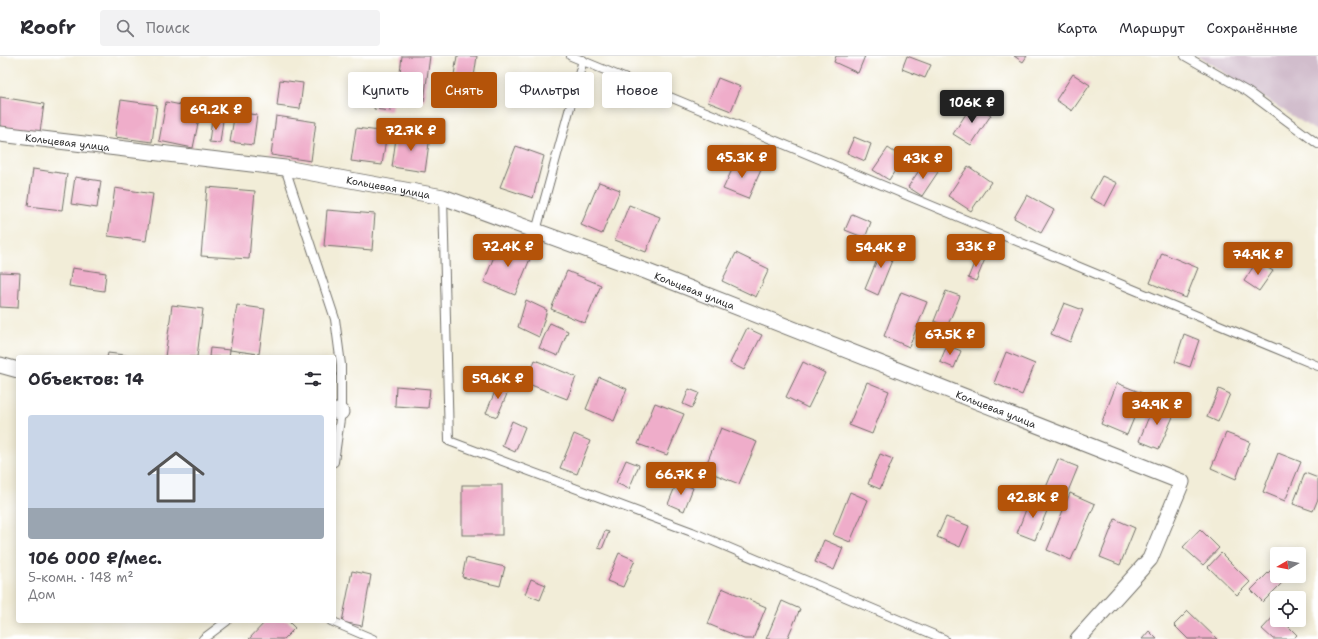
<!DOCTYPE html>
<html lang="ru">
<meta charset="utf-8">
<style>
:root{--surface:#fff;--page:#f2f2f3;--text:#2b2b33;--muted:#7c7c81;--line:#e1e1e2;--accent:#b45309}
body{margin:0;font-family:"Shantell Sans",sans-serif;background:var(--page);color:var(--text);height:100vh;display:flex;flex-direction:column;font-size:15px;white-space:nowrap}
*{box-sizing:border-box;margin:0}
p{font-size:13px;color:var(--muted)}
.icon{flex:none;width:22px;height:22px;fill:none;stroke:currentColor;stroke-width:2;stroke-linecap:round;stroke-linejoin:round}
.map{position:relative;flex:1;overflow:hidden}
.panel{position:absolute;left:16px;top:299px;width:320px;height:268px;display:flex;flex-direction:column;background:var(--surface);border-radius:4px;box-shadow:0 2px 10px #0003}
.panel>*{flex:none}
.top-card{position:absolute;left:348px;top:16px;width:380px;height:36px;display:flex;gap:8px}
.needle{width:26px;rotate:261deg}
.controls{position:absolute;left:1270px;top:491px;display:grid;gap:8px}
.controls a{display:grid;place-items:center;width:36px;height:36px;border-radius:4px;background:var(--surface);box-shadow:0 2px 10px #0003;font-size:20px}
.price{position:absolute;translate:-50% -34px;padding:0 9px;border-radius:4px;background:var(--accent);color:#fff;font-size:13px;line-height:26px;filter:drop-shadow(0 1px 2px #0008)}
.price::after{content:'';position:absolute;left:50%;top:24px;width:12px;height:9px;margin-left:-6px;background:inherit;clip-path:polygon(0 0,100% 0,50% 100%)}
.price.on{background:#222;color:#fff}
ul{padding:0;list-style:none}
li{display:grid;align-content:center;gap:8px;height:212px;padding:0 12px}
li+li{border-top:1px solid var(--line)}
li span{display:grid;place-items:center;height:124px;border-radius:4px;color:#555}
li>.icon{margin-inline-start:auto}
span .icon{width:72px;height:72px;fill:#fffc;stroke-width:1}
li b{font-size:17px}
h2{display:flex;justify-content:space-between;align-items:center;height:48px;padding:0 12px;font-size:17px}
.tag{padding:0 14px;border-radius:4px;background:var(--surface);box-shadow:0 2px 10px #0003;font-size:14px;line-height:36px}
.tag.on{background:var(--accent);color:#fff}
header{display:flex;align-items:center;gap:24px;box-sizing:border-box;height:56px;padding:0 20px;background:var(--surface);border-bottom:1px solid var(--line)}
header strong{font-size:19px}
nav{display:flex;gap:22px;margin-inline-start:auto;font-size:14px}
.search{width:280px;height:36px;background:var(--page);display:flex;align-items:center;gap:10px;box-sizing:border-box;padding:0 14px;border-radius:4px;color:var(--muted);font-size:15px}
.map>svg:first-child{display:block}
.industrial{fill:#d1bdcc}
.building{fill:#efadca}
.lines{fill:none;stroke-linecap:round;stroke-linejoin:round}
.service-casing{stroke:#716f68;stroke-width:10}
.minor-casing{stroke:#716f68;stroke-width:17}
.service{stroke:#fff;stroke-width:8}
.minor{stroke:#fff;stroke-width:15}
.labels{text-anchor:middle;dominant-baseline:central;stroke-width:3.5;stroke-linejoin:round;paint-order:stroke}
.street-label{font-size:10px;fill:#2b2b2b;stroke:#fff}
</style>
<header>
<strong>Roofr</strong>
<div class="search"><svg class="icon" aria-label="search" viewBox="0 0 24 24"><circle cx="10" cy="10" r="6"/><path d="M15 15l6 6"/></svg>Поиск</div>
<nav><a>Карта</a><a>Маршрут</a><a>Сохранённые</a></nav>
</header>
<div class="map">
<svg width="1318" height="583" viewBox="0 0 1318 583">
<rect width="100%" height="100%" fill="#fff"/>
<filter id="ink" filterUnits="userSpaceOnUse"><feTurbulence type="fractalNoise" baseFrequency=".025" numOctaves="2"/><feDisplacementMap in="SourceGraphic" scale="8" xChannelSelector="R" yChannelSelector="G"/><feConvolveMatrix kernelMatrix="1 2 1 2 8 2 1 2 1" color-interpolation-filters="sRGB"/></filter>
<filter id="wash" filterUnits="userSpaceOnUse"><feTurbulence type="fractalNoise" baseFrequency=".012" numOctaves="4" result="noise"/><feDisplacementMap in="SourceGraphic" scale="16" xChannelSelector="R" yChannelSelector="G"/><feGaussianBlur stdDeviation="0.9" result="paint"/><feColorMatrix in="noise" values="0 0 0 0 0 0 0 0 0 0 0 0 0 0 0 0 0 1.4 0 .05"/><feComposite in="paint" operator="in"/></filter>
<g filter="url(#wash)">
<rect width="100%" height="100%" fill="#f2edd8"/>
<!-- industrial -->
<path class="industrial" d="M 1198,0 L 1318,0 L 1318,76 Z"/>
<g id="blocks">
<!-- building -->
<g class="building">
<path d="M 402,0 L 430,0 L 424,45 L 397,41 Z"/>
<path d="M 457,0 L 477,0 L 474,21 L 454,19 Z"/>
<path d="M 836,0 L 865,0 L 858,17 L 834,6 Z"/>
<path d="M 907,0 L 931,9 L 925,22 L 902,13 Z"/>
<path d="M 1014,0 L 1027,0 L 1023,6 Z"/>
<path d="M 379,17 L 396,19 L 391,55 L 374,53 Z"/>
<path d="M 1073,18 L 1090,29 L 1072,55 L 1056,44 Z"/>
<path d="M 718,22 L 741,31 L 731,55 L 708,46 Z"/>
<path d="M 280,24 L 303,27 L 300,53 L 277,50 Z"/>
<path d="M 0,41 L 44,48 L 40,76 L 0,70 Z"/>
<path d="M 121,44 L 157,49 L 152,86 L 115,81 Z"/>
<path d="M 166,46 L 201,53 L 193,92 L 159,85 Z"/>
<path d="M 973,47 L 991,59 L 971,89 L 953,78 Z"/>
<path d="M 235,56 L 257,59 L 253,89 L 230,86 Z"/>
<path d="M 276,60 L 316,66 L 311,105 L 271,99 Z"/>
<path d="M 212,63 L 223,64 L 220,87 L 209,86 Z"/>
<path d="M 356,72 L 387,76 L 382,109 L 351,105 Z"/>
<path d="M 397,75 L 430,80 L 425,116 L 392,111 Z"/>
<path d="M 854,81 L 871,88 L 865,105 L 847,97 Z"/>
<path d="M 516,90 L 544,100 L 533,142 L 500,131 Z"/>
<path d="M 888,92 L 903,102 L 889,124 L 873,114 Z"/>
<path d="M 737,103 L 761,114 L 748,143 L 723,133 Z"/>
<path d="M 924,107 L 938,116 L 922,140 L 908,131 Z"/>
<path d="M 968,110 L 991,126 L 971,155 L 948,140 Z"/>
<path d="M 33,113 L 67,118 L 62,154 L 28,150 Z"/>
<path d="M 1102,120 L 1117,127 L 1105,150 L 1090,142 Z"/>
<path d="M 75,121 L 101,125 L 97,152 L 71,148 Z"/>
<path d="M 599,126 L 620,134 L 602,178 L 581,169 Z"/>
<path d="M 207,131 L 255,135 L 249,203 L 201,200 Z"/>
<path d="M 115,132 L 153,138 L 146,185 L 108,180 Z"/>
<path d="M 1027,139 L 1054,154 L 1041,177 L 1014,162 Z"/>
<path d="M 629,149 L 660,161 L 646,196 L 615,184 Z"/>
<path d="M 327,154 L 375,158 L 372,194 L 324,190 Z"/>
<path d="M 852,158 L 871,166 L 865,182 L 845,174 Z"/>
<path d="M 500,185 L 532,198 L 515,239 L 484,226 Z"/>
<path d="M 884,187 L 897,192 L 878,239 L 865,233 Z"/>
<path d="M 736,197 L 769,213 L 756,241 L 722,225 Z"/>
<path d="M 1162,197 L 1198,212 L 1186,242 L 1150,227 Z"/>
<path d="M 977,200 L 985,203 L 976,225 L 968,222 Z"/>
<path d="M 1257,205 L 1273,215 L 1259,235 L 1244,225 Z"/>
<path d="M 72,212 L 106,217 L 104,235 L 69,230 Z"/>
<path d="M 567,215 L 601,229 L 585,267 L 551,253 Z"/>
<path d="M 0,216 L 20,217 L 18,252 L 0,251 Z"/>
<path d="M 946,235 L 960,240 L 947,271 L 934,265 Z"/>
<path d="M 901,236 L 927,246 L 909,291 L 884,280 Z"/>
<path d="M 526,244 L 547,254 L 539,281 L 518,271 Z"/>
<path d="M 1064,247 L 1083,254 L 1070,286 L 1051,278 Z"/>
<path d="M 172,249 L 203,253 L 197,301 L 165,301 Z"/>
<path d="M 237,249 L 265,253 L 259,298 L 230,294 Z"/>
<path d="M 550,267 L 568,275 L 558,300 L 539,292 Z"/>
<path d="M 747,272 L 762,279 L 744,314 L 730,307 Z"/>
<path d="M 1184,278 L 1199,284 L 1190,311 L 1175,306 Z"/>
<path d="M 947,289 L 961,295 L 954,312 L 940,306 Z"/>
<path d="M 210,292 L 230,294 L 229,301 L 209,301 Z"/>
<path d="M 1006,296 L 1035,308 L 1022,339 L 994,327 Z"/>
<path d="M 108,297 L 132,300 L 132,301 L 107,301 Z"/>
<path d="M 535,304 L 576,321 L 567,343 L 526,327 Z"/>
<path d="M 803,306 L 825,317 L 808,352 L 786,341 Z"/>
<path d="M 599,321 L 627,333 L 614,365 L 586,353 Z"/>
<path d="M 499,326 L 510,331 L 497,361 L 486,357 Z"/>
<path d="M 867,326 L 889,335 L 872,378 L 849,369 Z"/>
<path d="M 1117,327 L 1144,338 L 1127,379 L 1101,368 Z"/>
<path d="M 396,330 L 430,333 L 428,352 L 395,350 Z"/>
<path d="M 689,333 L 699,337 L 692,352 L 683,348 Z"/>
<path d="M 1219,333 L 1230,338 L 1218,366 L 1207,361 Z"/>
<path d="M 655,347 L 684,358 L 667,399 L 638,388 Z"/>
<path d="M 1154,348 L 1175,356 L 1159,393 L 1139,385 Z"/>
<path d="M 512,365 L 525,371 L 515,396 L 502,390 Z"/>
<path d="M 721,372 L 757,386 L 739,428 L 704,414 Z"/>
<path d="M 1226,377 L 1250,386 L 1236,423 L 1211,412 Z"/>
<path d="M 574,378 L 590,385 L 577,418 L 560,412 Z"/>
<path d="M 1278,397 L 1301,406 L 1285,445 L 1263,436 Z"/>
<path d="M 880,398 L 893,403 L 880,433 L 868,428 Z"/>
<path d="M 1058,403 L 1078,411 L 1064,445 L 1044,436 Z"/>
<path d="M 626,404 L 639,409 L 629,433 L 616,427 Z"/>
<path d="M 1305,417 L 1318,422 L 1318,443 L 1313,455 L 1293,448 Z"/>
<path d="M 677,426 L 693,432 L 684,455 L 668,448 Z"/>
<rect x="462" y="429" width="40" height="50"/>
<path d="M 850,436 L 868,444 L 850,486 L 833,479 Z"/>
<path d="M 1070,437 L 1095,448 L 1071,504 L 1047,494 Z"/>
<path d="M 1030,443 L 1049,450 L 1035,484 L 1017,477 Z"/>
<path d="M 946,461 L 969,470 L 960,491 L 937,481 Z"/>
<path d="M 1115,463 L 1135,472 L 1120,509 L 1100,501 Z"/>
<path d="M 1200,473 L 1219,492 L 1203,509 L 1183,491 Z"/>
<path d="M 605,475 L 609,476 L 602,493 L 598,492 Z"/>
<path d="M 824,484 L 843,492 L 834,514 L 815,506 Z"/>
<path d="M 619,497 L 635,504 L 623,531 L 607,525 Z"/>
<path d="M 1221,497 L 1250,526 L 1237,539 L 1208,511 Z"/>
<path d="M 466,502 L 505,511 L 500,530 L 462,521 Z"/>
<path d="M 1274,511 L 1277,514 L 1277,520 L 1283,520 L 1286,523 L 1263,546 L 1251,534 Z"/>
<path d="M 352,515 L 371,519 L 362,570 L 342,566 Z"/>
<path d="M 531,523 L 546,529 L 540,544 L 525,538 Z"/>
<path d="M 722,532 L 766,551 L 753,583 L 744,583 L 708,568 Z"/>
<path d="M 782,545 L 800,553 L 787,583 L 766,583 Z"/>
<path d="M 1188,555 L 1217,583 L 1188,583 L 1174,569 Z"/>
<path d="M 1276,558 L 1277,564 L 1282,564 L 1297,579 L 1293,583 L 1273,583 L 1262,573 Z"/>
<path d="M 266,565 L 288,565 L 295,572 L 284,583 L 249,583 Z"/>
<path d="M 1149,575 L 1157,583 L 1142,583 Z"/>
</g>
</g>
</g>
<g filter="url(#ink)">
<use href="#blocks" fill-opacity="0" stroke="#716f68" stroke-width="1"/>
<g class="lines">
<defs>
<g id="service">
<path d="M 571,0 L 1318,310"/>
<path d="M 1185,0 L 1248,36 L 1318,88"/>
<path d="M 285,112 L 335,263 L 341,309 L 341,356 L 334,406"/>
<path d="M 443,141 L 449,385 L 692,476 L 944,583"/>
<path d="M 536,175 L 583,4"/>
<path d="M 331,565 L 373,583"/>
<path d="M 203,583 L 227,565"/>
</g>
<g id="minor">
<path id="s1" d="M 0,78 L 285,112 L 443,141 L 648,216 L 1182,426 L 1150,503 L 1078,583"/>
<path d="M 0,309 L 18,314"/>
<path d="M 334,355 L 341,356"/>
</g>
</defs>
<!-- service casing -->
<use href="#service" class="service-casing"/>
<!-- minor casing -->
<use href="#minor" class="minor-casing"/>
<!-- service -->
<use href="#service" class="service"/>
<!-- minor -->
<use href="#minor" class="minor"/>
</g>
</g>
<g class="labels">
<!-- street labels -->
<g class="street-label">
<text stroke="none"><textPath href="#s1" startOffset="68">Кольцевая улица</textPath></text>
<text stroke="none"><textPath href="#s1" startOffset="392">Кольцевая улица</textPath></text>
<text stroke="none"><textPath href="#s1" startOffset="716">Кольцевая улица</textPath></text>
<text stroke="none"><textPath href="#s1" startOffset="1040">Кольцевая улица</textPath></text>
</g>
</g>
</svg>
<div class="controls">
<a><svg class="needle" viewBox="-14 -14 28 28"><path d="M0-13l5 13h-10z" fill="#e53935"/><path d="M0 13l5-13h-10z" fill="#7c7c81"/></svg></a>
<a><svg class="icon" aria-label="locate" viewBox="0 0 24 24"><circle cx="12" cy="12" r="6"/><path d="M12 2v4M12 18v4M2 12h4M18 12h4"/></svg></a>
</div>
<b class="price on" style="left:972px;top:68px">106K ₽</b>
<b class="price" style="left:216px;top:75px">69.2K ₽</b>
<b class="price" style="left:411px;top:96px">72.7K ₽</b>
<b class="price" style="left:742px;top:123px">45.3K ₽</b>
<b class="price" style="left:923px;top:124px">43K ₽</b>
<b class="price" style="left:508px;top:212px">72.4K ₽</b>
<b class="price" style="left:976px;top:212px">33K ₽</b>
<b class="price" style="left:881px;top:213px">54.4K ₽</b>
<b class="price" style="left:1258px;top:220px">74.9K ₽</b>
<b class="price" style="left:950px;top:300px">67.5K ₽</b>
<b class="price" style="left:498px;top:344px">59.6K ₽</b>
<b class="price" style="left:1157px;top:370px">34.9K ₽</b>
<b class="price" style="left:681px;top:440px">66.7K ₽</b>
<b class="price" style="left:1033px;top:463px">42.8K ₽</b>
<div class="top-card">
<a class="tag">Купить</a>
<a class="tag on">Снять</a>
<a class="tag">Фильтры</a>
<a class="tag">Новое</a>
</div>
<section class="panel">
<h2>Объектов: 14<svg class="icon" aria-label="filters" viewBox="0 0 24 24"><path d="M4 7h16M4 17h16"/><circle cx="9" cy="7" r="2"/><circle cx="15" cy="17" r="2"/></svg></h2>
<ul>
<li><span style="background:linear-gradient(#c9d6e8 75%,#9aa5b1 0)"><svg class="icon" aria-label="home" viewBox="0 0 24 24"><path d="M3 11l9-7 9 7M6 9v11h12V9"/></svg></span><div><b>106 000 ₽/мес.</b><p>5-комн. · 148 m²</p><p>Дом</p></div></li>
</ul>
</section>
</div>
